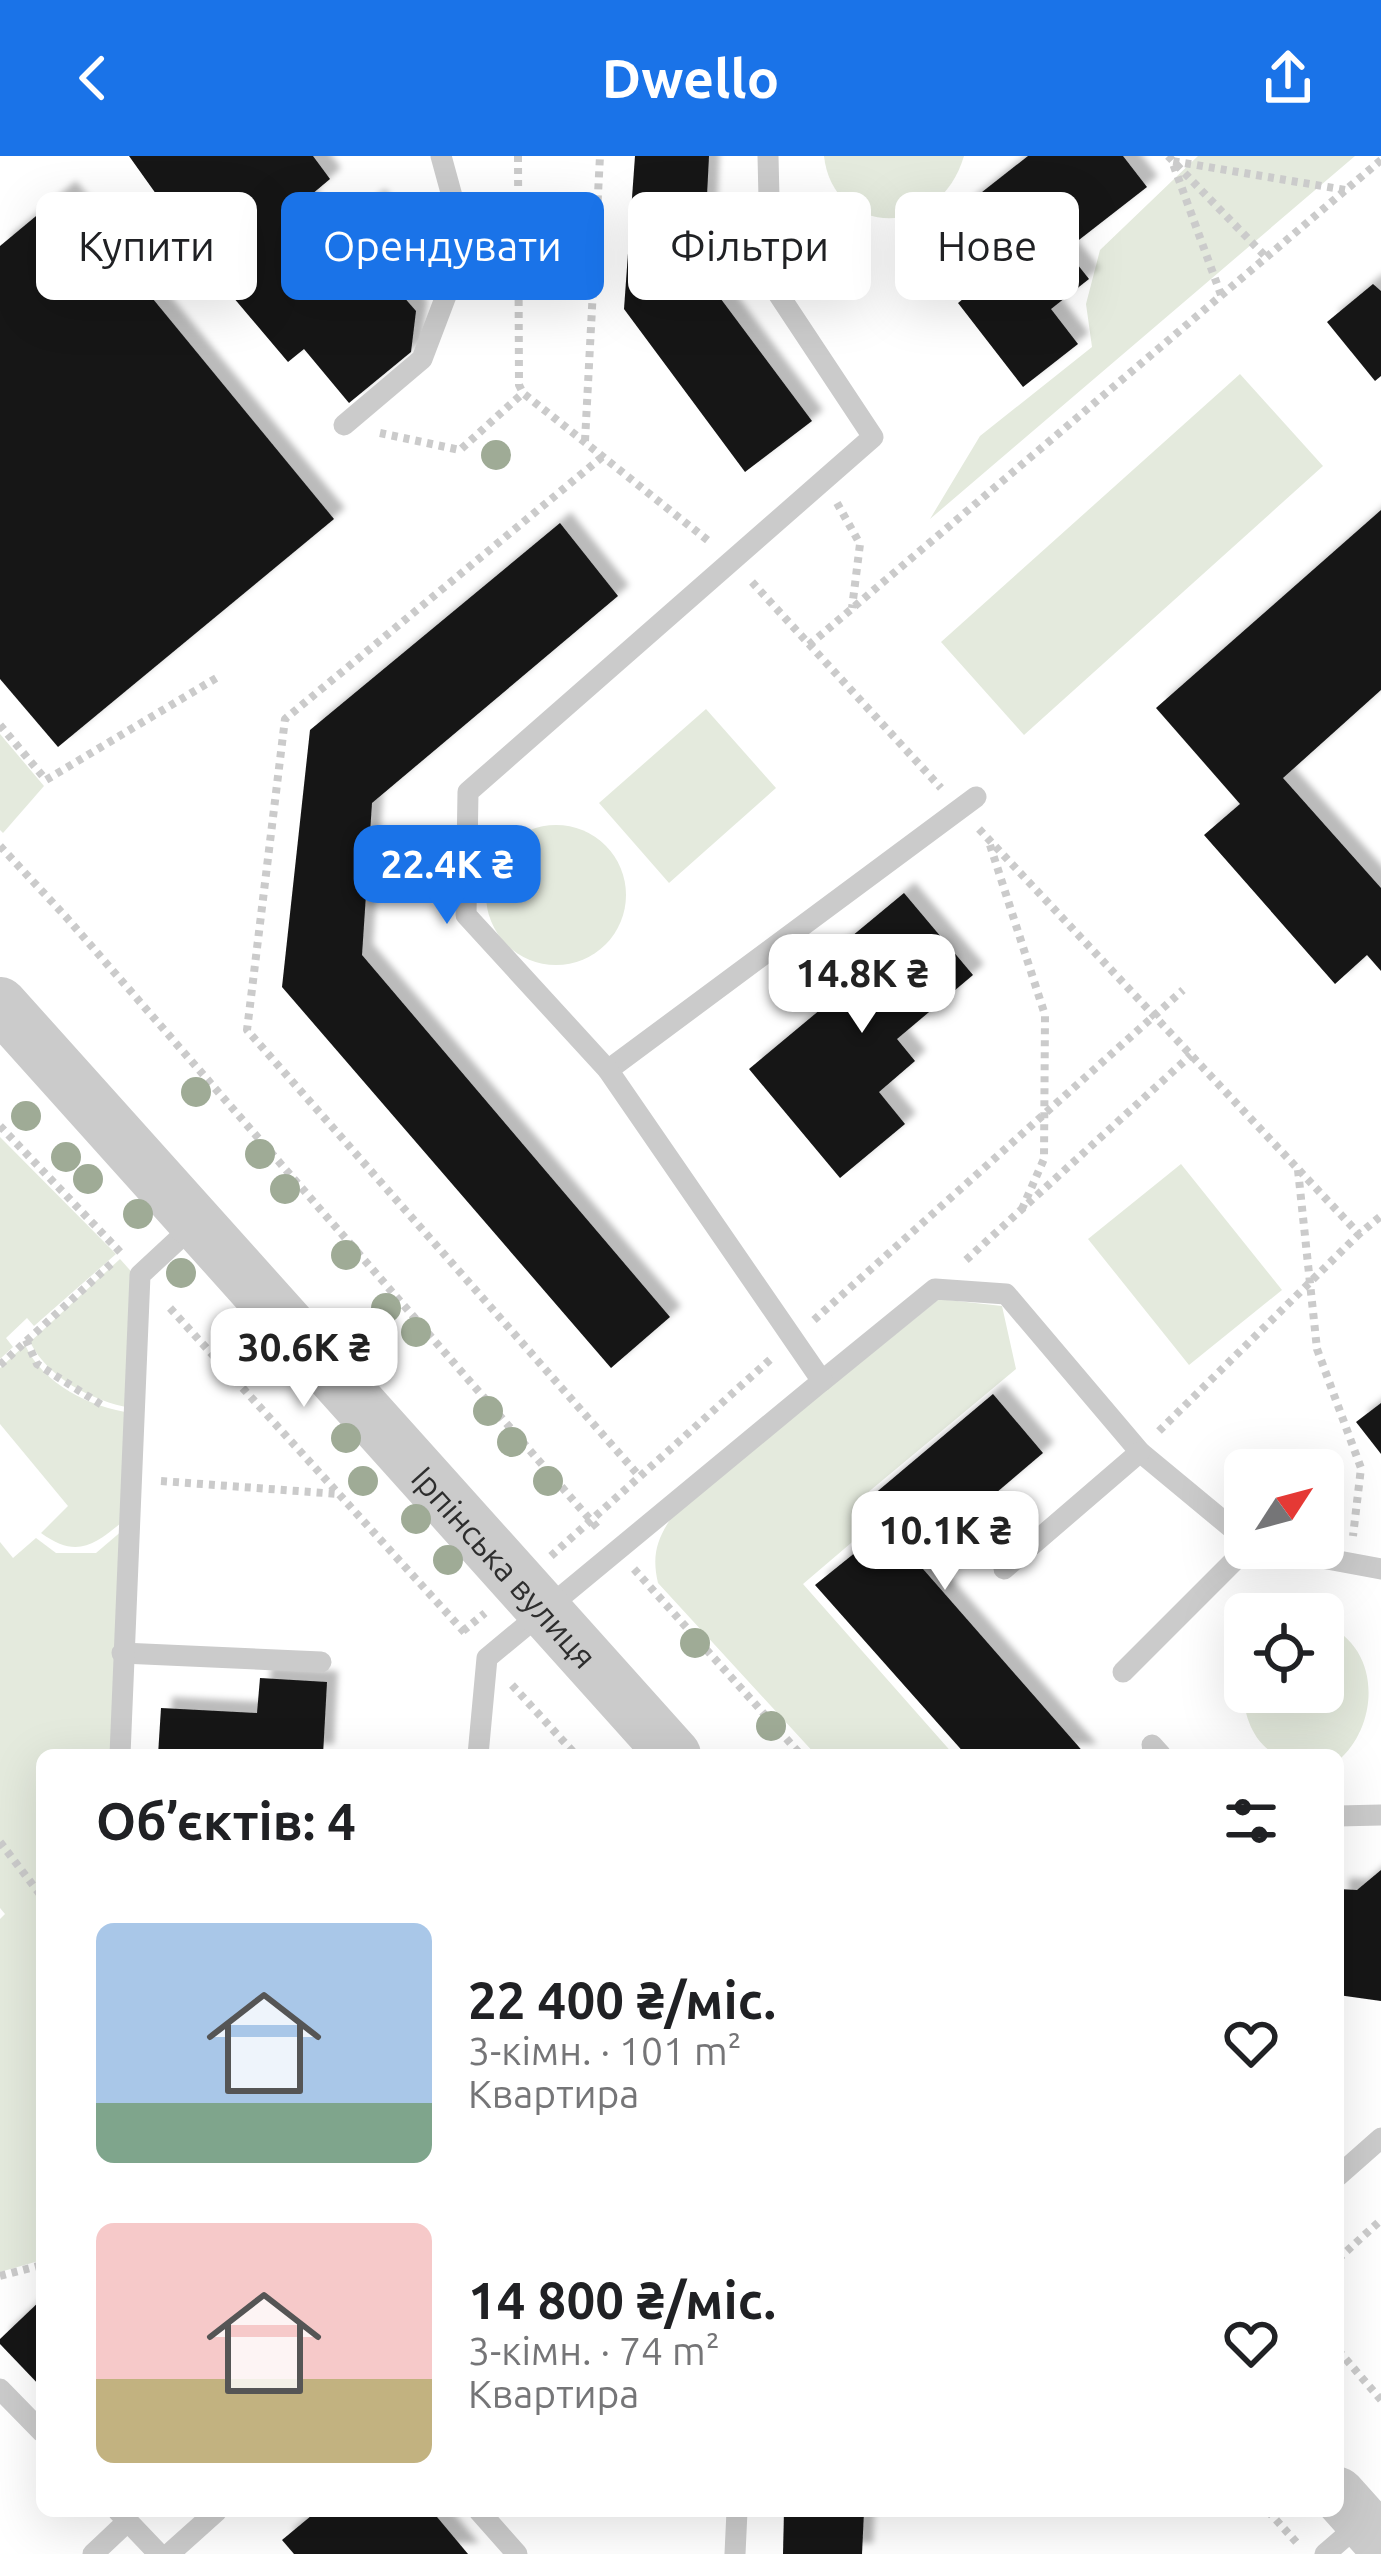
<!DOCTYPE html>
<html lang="uk">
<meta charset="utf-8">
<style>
:root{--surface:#fff;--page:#f6f6f6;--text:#202124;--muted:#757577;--accent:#1a73e8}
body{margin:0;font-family:Ubuntu,sans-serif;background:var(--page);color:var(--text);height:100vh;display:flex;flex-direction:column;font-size:45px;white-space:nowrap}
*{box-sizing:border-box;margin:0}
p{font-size:39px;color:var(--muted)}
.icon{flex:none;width:66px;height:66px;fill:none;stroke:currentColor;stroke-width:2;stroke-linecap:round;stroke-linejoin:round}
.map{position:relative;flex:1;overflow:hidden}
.details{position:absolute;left:36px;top:1593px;width:1308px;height:768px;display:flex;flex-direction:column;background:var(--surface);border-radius:18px;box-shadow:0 12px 48px #0002}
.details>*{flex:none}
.banner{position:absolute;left:36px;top:36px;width:1311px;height:108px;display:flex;gap:24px}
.needle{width:78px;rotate:54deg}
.buttons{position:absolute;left:1224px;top:1293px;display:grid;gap:24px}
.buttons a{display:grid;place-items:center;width:120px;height:120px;border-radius:18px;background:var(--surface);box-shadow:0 12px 48px #0002;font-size:60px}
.price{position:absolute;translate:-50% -102px;padding:0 27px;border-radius:24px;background:#fff;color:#222;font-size:39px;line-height:78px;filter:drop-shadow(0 3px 6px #0008)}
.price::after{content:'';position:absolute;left:50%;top:72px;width:36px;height:27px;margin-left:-18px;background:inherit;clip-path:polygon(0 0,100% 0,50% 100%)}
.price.current{background:var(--accent);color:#fff}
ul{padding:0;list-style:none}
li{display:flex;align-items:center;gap:36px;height:300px;padding:0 60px}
li span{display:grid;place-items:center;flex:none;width:336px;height:240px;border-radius:18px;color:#555}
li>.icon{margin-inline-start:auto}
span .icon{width:144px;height:144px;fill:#fffc;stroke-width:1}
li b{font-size:51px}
h2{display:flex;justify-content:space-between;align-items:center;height:144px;padding:0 60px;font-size:51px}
.tag{padding:0 42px;border-radius:18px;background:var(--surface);box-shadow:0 12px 48px #0002;font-size:42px;line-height:108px}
.tag.current{background:var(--accent);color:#fff}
header{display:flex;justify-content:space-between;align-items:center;height:156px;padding:0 60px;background:var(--accent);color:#fff;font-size:54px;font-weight:700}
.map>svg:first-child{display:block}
.green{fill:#e4eadd}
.building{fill:#151515;filter:url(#shadow)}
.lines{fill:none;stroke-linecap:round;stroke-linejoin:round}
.path{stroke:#cbcbcb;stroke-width:8;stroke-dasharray:6 6;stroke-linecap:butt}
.service{stroke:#cbcbcb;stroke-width:21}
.tertiary{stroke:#cbcbcb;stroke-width:54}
.tree{fill:#9fab96}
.labels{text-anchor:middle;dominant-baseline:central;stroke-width:12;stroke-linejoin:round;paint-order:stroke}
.street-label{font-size:33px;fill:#2e2e2e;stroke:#fff}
</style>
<header><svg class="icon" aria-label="back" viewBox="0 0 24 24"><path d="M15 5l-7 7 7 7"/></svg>Dwello<svg class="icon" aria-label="share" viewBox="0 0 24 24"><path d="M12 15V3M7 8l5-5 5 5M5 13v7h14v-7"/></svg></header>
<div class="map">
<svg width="1381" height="2398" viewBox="0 0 1381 2398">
<defs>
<filter id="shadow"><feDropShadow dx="11" dy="-11" stdDeviation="3" flood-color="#0004"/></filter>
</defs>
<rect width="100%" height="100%" fill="#fff"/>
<!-- green -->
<g class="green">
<path d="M 824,0 L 964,0 C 939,85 833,81 824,0 Z"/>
<path d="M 1198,0 L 1355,0 L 930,363 L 980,280 L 1092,191 L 1086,148 L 1100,94 Z"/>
<path d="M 1240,218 L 1323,310 L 1024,579 L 941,486 Z"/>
<path d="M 706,553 L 776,632 L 669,727 L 599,647 Z"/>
<path d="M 0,578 L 44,630 L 3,677 L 0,674 Z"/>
<circle cx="556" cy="739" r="70"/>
<path d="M 0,981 L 116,1098 L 34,1170 L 27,1162 L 6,1182 L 13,1191 L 0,1203 Z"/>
<path d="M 1181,1008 L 1282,1134 L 1189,1209 L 1088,1083 Z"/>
<path d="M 120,1103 L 137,1122 L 131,1252 C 92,1245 48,1222 30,1186 Z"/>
<path d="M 939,1143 L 1002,1150 L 1016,1213 L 854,1348 L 871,1370 L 803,1428 L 954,1599 L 816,1599 L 658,1427 C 651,1397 658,1381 675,1356 Z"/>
<path d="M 25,1189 C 44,1229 90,1251 132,1257 L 126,1363 C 95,1388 78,1404 41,1377 L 68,1350 L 0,1268 L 0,1212 Z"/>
<path d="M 123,1374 L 111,1599 L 42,1599 L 42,2104 L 0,2116 L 0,1763 L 5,1758 L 0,1752 L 0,1386 L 13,1402 L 36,1382 L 56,1397 L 96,1397 Z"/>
<path d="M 1323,1468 C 1381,1489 1381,1568 1338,1605 L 1338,1599 C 1321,1599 1295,1604 1279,1599 C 1252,1590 1239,1549 1245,1524 L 1245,1536 L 1323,1536 Z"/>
</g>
<!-- building -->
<g class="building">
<path d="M 129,0 L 313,0 L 330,23 L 305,44 L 335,78 L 374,44 L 420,98 L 388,123 L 416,155 L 411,196 L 349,247 L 304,193 L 288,206 L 211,115 Z"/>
<path d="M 635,0 L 709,0 L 703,119 L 812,265 L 745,316 L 624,153 Z"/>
<path d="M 1028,0 L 1123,0 L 1147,31 L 1066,94 L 1089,123 L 1051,153 L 1078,188 L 1023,231 L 958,147 L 1007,108 L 963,51 Z"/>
<path d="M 65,36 L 334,363 L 58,591 L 0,523 L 0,90 Z"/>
<path d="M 1373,128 L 1381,135 L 1381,220 L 1375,225 L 1327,166 Z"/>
<path d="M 1381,354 L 1381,534 L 1283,622 L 1381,732 L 1381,815 L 1367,799 L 1335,828 L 1204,679 L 1240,648 L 1156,552 Z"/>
<path d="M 560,367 L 618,440 L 372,647 L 362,799 L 670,1161 L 611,1212 L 282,831 L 310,574 Z"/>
<path d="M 904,737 L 973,819 L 897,883 L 915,905 L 879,936 L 905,968 L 840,1022 L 749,913 L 851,828 L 828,800 Z"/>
<path d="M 993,1238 L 1043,1297 L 916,1405 L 1086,1599 L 966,1599 L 815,1429 L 887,1371 L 866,1345 Z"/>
<path d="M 1381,1247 L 1381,1298 L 1356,1266 Z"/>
<path d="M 260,1522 L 327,1526 L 323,1599 L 158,1599 L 161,1552 L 257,1557 Z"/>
<path d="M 1381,1714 L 1381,1845 L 1338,1839 L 1338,1733 L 1357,1734 Z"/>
<path d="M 42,2143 L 42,2232 L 0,2188 L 0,2183 Z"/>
<path d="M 317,2355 L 432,2355 L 468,2398 L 294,2398 L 282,2384 Z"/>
<path d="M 784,2355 L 864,2355 L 862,2398 L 783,2398 Z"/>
</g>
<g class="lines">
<!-- path -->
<g class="path">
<path d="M 518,0 L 519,229 L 523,237 L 711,387"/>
<path d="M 1168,0 L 1267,102"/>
<path d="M 1221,139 L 1172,5 L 1346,34"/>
<path d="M 380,277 L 460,294 L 523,237"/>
<path d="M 585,285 L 600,0"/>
<path d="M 602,301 L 285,563 L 247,874 L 640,1321"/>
<path d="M 837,347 L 860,388 L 852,452"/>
<path d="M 752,426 L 941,632"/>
<path d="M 809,489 L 1381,4"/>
<path d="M 0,569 L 46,624 L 218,521"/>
<path d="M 979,673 L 1359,1078 L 1381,1060"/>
<path d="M 990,689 L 1045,859 L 1044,1003 L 1022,1053"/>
<path d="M 0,690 L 67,762 L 600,1375"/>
<path d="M 0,970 L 124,1100"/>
<path d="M 1298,1014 L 1317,1193 L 1361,1312 L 1353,1380"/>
<path d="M 966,1104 L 1191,899"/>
<path d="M 170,1152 L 466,1478"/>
<path d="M 814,1164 L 1183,834"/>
<path d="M 26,1184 L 37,1208 L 105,1251"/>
<path d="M 0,1209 L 112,1107"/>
<path d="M 1159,1275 L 1359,1078"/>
<path d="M 161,1325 L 338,1338"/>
<path d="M 551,1400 L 772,1202"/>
<path d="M 634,1413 L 801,1599"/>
<path d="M 463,1475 L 485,1457"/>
<path d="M 512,1529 L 576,1599"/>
<path d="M 0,1686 L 42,1741"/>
<path d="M 1338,2103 L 1381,2064"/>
<path d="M 0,2120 L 42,2109"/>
<path d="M 1338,2194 L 1381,2244"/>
<path d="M 1268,2355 L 1298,2388"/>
</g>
<!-- service -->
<g class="service">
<path d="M 344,269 L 422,203 L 455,116 L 461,73 L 441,0"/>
<path d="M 608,914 L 976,641"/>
<path d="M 822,1225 L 935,1133 L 1006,1138 L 1140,1296 L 1245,1383"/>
<path d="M 1268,1392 L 1381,1413"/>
<path d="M 1004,1413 L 1140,1296"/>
<path d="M 122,1497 L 321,1506"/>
<path d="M 1123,1516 L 1247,1392"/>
<path d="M 1152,1589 L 1161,1599"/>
<path d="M 120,1599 L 140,1119 L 196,1067"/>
<path d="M 478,1599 L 487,1502 L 822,1225 L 608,914 L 466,759 L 468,636 L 873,281 L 771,127 L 768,0"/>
<path d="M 1338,1660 L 1381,1659"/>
<path d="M 1338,2020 L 1381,1982"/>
<path d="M 0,2233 L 42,2276"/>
<path d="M 118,2355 L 159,2398"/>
<path d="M 479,2355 L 517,2398"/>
<path d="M 93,2398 L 128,2365"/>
<path d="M 169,2398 L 217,2355"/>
<path d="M 735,2398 L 737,2355"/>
<path d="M 1325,2398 L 1362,2366"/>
</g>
<!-- tertiary -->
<g class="tertiary">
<path id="s1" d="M 0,848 L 674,1599"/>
<path d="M 1338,2338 L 1381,2386"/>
</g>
</g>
<!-- trees -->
<g class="tree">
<circle cx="496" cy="299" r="15"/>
<circle cx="196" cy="936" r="15"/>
<circle cx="26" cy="960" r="15"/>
<circle cx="260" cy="998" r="15"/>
<circle cx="66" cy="1001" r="15"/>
<circle cx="88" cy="1023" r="15"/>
<circle cx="285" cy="1033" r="15"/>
<circle cx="138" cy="1058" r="15"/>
<circle cx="346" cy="1099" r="15"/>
<circle cx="181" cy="1117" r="15"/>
<circle cx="386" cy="1152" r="15"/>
<circle cx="242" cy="1168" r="15"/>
<circle cx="416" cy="1176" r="15"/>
<circle cx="274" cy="1207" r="15"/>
<circle cx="488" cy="1255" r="15"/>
<circle cx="346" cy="1282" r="15"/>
<circle cx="512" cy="1286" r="15"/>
<circle cx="363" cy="1325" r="15"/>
<circle cx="548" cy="1325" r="15"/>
<circle cx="416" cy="1363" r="15"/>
<circle cx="448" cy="1404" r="15"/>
<circle cx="695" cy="1487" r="15"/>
<circle cx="771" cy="1570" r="15"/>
</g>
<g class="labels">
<!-- street labels -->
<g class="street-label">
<text stroke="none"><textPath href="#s1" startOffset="756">Ірпінська вулиця</textPath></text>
</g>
</g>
</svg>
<div class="buttons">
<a><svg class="needle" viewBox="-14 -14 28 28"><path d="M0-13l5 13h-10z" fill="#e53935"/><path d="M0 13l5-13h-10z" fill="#757577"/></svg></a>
<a><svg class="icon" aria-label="locate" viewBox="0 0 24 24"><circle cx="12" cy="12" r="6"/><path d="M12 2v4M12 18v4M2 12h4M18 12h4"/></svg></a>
</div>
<b class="price current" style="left:447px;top:771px">22.4K ₴</b>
<b class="price" style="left:862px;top:880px">14.8K ₴</b>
<b class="price" style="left:304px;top:1254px">30.6K ₴</b>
<b class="price" style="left:945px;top:1437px">10.1K ₴</b>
<div class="banner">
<a class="tag">Купити</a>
<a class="tag current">Орендувати</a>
<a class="tag">Фільтри</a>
<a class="tag">Нове</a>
</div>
<section class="details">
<h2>Об’єктів: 4<svg class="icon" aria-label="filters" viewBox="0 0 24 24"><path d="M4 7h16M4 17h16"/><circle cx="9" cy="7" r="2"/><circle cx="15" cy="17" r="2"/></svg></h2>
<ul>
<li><span style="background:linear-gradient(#a9c7e8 75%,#7fa58c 0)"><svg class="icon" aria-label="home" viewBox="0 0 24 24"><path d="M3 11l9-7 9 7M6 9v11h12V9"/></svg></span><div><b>22 400 ₴/міс.</b><p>3-кімн. · 101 m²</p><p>Квартира</p></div><svg class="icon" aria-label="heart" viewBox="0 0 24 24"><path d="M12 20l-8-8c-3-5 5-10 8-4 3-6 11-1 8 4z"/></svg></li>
<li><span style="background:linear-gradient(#f6c9c9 65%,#c2b280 0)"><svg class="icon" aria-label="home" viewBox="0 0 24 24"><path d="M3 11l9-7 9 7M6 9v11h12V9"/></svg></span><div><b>14 800 ₴/міс.</b><p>3-кімн. · 74 m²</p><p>Квартира</p></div><svg class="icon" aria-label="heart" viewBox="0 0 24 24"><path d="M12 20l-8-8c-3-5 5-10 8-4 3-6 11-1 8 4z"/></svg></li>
</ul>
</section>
</div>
